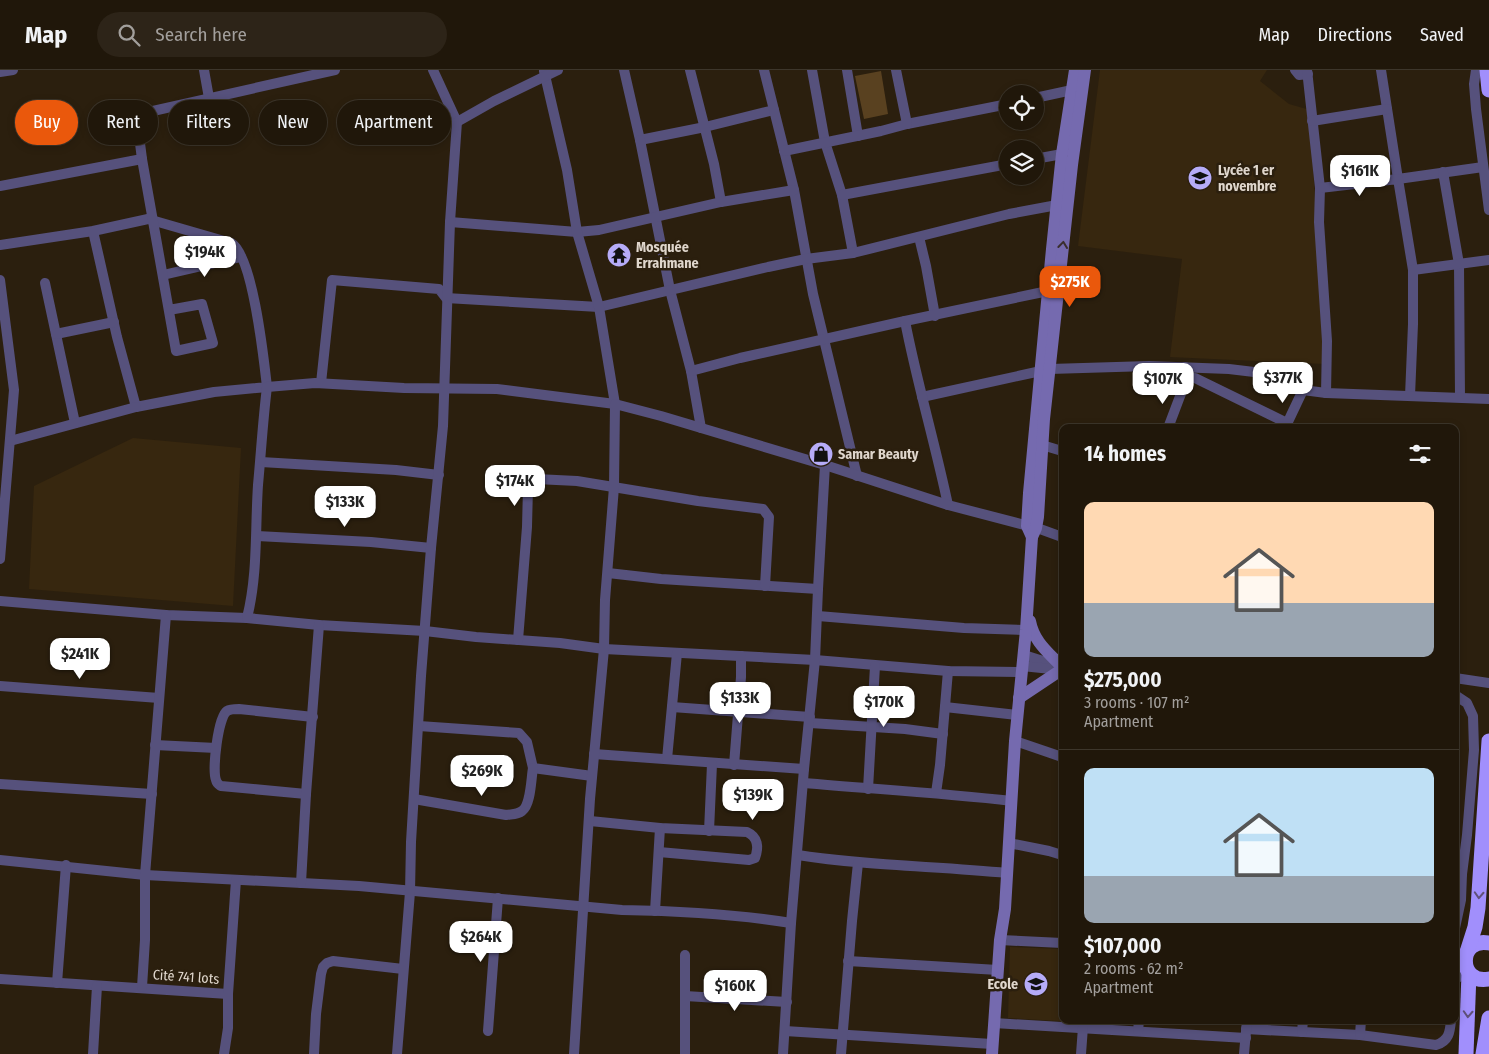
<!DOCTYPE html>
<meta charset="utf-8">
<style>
:root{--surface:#20170a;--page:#2d2418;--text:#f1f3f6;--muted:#a29f9c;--line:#3d362b;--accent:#ea580c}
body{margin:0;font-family:"Fira Sans Condensed",sans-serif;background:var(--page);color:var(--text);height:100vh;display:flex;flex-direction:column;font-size:19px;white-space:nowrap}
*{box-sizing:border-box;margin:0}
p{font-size:16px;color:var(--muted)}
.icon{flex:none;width:28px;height:28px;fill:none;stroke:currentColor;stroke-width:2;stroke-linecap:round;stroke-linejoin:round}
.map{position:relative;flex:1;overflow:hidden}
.details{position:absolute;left:1059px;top:354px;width:400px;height:600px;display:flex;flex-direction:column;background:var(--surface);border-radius:10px;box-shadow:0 2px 8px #0003,0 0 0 1px var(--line)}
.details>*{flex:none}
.banner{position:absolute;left:15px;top:30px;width:475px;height:45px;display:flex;gap:10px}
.buttons{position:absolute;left:999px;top:15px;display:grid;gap:10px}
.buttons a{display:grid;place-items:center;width:45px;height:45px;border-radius:50%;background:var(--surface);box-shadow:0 2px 8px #0003,0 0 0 1px var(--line);font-size:25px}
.price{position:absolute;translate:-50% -42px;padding:0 11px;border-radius:10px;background:#fff;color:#222;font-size:16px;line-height:32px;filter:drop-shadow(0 1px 2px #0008)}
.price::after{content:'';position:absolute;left:50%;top:30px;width:15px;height:11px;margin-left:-8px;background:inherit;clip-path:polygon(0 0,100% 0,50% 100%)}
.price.active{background:var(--accent);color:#fff}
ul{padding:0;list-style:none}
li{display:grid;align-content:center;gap:10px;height:265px;padding:0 25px}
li+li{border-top:1px solid var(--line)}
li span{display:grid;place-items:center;height:155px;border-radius:10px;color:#555}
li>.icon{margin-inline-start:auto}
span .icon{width:90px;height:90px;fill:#fffc;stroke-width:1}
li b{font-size:21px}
h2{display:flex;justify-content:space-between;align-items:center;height:60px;padding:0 25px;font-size:21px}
.tag{padding:0 18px;border-radius:22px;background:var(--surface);box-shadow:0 2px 8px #0003,0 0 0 1px var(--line);font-size:18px;line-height:45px}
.tag.active{background:var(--accent);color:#fff}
header{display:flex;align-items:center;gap:30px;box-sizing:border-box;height:70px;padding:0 25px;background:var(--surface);border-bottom:1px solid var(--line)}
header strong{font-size:24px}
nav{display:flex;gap:28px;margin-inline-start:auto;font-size:18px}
.search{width:350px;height:45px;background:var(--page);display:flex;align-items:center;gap:12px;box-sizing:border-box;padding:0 18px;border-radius:28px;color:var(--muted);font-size:19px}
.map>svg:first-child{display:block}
.built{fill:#37270f}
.green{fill:#594120}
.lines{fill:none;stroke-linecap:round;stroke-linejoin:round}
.street{stroke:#56517c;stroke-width:10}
.secondary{stroke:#756aaf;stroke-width:12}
.highway{stroke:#a18ffc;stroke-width:15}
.oneway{stroke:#3a2e2e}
.oneway2{stroke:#605179}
.labels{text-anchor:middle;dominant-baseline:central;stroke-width:5;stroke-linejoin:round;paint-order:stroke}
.poi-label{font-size:14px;font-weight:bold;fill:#dfd6cc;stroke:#2b1f0e;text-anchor:start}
.street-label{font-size:14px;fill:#dfd6cc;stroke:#2b1f0e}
</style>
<header>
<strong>Map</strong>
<div class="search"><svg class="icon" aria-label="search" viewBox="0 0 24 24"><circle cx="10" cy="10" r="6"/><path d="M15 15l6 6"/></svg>Search here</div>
<nav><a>Map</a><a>Directions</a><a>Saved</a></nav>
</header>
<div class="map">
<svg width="1489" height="984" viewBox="0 0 1489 984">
<rect width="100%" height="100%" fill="#2b1f0e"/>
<!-- built -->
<g class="built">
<path d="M 1100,0 L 1267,0 L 1260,11 L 1289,34 L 1310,40 L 1324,294 L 1170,287 L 1182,189 L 1078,176 Z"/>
<path d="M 133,368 L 241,378 L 233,536 L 29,519 L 34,416 Z"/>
<path d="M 1010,877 L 1062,879 L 1062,950 L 1126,950 L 1126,955 L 1008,948 Z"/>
</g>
<!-- green -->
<path class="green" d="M 881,1 L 888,44 L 864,49 L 855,6 Z"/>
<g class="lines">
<!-- street -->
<g class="street">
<path d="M 204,0 L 209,28"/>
<path d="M 433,0 L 457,52"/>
<path d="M 624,0 L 640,70 L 705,57 L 774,40"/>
<path d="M 690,0 L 714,94 L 721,132"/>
<path d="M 764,0 L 794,120 L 813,224 L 857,406"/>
<path d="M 812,0 L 825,72 L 842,125 L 853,183"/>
<path d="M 847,0 L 858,66"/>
<path d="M 1295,0 L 1299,5 L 1308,4"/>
<path d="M 1307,0 L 1320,118 L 1319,152 L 1327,271 L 1326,323"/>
<path d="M 1381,0 L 1398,109 L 1483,97"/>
<path d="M 1476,0 L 1474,14 L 1476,39 L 1489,140"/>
<path d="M 0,2 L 13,0"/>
<path d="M 1035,28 L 1072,20"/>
<path d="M 1312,51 L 1387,39"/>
<path d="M 907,54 L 1008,34"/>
<path d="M 640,70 L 670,220 L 691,301 L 701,358"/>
<path d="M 784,81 L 881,61 L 907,54 L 896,0"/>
<path d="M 1035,89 L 1062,84"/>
<path d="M 1443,102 L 1459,194 L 1460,327"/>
<path d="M 0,116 L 142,89"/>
<path d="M 1320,118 L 1398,109 L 1413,200"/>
<path d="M 842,125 L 1008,94"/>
<path d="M 450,152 L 577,162 L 599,160 L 721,132 L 794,120"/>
<path d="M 919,167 L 926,196 L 935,246"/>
<path d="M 0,175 L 93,161 L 148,149 L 231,173 C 253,185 264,291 267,317 L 214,322 L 136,337 L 117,267 L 93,161"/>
<path d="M 163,205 L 241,187"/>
<path d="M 0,210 L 14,320 L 0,489"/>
<path d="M 45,213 L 75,353"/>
<path d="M 169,240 L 202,234 L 213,273 L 176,281 L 142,89 L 137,50 L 140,44 L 144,43 L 335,0"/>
<path d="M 56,264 L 114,252"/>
<path d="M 691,301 L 740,288 L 905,251"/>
<path d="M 1195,308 L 1287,353"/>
<path d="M 321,313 L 332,210 L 439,219 L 446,228 L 599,237 L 768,197 L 806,189 L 853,183 L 1009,144 L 1057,135 L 1063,135"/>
<path d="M 1410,326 L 1413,254 L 1413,200 L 1489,190"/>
<path d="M 922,327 L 1050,299 L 1149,296 L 1229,299 L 1254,302 L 1303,320 L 1326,323 L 1489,329"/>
<path d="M 1168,358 L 1182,321 L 1185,297"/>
<path d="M 1285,358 L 1303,320"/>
<path d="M 10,371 L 136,337"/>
<path d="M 1042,375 L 1062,381"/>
<path d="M 261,392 L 396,400 L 439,405"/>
<path d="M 948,435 C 935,373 917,313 905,251 L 1048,221"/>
<path d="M 257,466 L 371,472 L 431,478"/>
<path d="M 608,503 L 661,509 L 818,519"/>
<path d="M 0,531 L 166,545 L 247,548 L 319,555 L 425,561 L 476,567 L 560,573 L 604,579 L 815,590 L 948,601 L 1022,602"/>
<path d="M 818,546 L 964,558 L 1026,560"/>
<path d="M 247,548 C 258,504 255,460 258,415 C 261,383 263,349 267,317 L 315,313 L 404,318 L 497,319 L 615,334 L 599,237 L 577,162 L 567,100 L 544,1"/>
<path d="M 518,570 L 527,457 L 528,417 L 530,412 L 536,409 L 577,411 L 698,431 L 763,439 L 769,447 L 765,516"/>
<path d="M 1024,585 L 1062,597"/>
<path d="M 1022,596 L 1061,600"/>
<path d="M 1455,608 L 1489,613"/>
<path d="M 0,616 L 159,628"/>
<path d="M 1455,625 L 1467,633 L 1473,646 L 1474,680 L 1467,765 L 1462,804"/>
<path d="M 672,637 L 810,647"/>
<path d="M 945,637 L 1017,645"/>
<path d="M 810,653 L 905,659 L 943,664"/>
<path d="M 419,656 L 519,663 L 527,672 L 533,698 L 592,706"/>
<path d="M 1015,671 L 1062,687"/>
<path d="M 155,675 L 216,678"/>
<path d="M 594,684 L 804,699"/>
<path d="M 667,689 L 677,583"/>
<path d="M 734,695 L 741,607 L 741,586"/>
<path d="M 804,713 C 873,719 943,723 1012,731"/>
<path d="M 0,714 L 152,724"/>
<path d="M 868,719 L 875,596"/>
<path d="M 936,723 L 940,695 L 948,601"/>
<path d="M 306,724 L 221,716 C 218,714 217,714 216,710 C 212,700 218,647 227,641 C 230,639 235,639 239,639 L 313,647"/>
<path d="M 414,729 L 506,745 C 511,744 517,745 522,741 C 531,735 531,709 533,698"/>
<path d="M 590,751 L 660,758 L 747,762 C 758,767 759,777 755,788 L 749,790 L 659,782"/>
<path d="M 709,761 L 712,694"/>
<path d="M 1009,773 L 1049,781 L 1062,785"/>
<path d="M 798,785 C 867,796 937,796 1007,803"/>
<path d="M 0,790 L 145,805 L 359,816 L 622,840 C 678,841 736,844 791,853"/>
<path d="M 1455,803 L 1462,804 L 1461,830 L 1455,858"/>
<path d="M 301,813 L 306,724 L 319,555"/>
<path d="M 655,841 L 660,758"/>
<path d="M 1000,870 L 1062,873"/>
<path d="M 848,891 L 998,900"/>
<path d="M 0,909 L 228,924"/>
<path d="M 1455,910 L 1467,900"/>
<path d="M 57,913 L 66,795"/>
<path d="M 142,917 L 145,870 L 145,805 L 166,545"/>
<path d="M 685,926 L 787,932"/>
<path d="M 994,953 L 1246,968"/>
<path d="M 1246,959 L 1360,965 L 1436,975 C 1449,971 1450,962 1451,950"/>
<path d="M 488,961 L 498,828"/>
<path d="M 785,961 L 992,974"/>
<path d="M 1138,961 L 1139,950"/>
<path d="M 1302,962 L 1303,950"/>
<path d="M 1360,965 L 1361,950"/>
<path d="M 93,984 L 97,916"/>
<path d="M 224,984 L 228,958 L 228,924 L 236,810"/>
<path d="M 314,984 L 316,944 L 321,904 L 323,897 L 327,893 L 333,891 L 403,899"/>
<path d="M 397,984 L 410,822 L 411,772 L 421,606 L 431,478 L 443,356 L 450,152 L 457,52 L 494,31 L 558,0"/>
<path d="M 574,984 L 590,729 L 604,579 L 605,530 L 614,417 L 615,334 L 661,346 L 825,395 L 948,435 L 1040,459 L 1062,467"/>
<path d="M 685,984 L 685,885"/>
<path d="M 783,984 L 791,853 L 804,699 L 815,590 L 818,519 L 825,395"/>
<path d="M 841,984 L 852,851 L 858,793"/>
<path d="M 1081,984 L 1083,957"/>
<path d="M 1244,984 L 1247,950"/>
</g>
<!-- secondary -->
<g class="secondary">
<path d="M 1032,467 L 1027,456 L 1029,423 L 1052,179 L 1062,84 L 1075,0"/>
<path d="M 1030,551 C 1034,572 1048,582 1062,597"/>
<path d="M 1019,628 L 1061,600"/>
<path d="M 992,984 L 1000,870 L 1005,839 L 1015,671 L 1026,560 L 1032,467 L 1036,458 L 1038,447 L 1044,349 L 1072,95 L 1085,0"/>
</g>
<!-- highway -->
<g class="highway">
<path d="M 1487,0 L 1489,20"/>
<path d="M 1489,873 C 1457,867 1458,915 1489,909"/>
<path d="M 1467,882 L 1475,857 L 1478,838 L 1489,671"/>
<path d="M 1466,984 L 1469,903"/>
<path d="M 1483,984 L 1489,948"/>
</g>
</g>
<!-- one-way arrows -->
<defs><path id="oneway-chevron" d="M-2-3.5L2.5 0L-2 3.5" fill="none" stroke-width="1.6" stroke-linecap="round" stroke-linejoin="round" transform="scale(1.25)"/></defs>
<use class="oneway" href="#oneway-chevron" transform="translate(1063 175) rotate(-83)"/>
<g class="oneway2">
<use href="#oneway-chevron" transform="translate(1479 825) rotate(93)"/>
<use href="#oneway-chevron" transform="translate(1468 944) rotate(93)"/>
</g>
<!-- icons -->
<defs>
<symbol id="school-disc" viewBox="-11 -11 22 22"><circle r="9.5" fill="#b6acf8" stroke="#2b1f0e"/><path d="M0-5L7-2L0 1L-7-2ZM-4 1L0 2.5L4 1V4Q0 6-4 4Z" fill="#111"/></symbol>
<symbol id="temple-disc" viewBox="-11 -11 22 22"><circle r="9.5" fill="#b6acf8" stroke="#2b1f0e"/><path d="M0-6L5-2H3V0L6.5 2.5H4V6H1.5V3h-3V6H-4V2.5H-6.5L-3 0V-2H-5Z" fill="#111"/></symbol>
<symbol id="shop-disc" viewBox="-11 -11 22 22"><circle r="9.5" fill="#b6acf8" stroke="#2b1f0e"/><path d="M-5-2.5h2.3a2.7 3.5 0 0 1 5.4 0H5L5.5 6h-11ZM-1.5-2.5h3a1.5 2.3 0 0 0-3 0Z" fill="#111"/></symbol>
</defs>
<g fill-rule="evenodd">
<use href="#school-disc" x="1186" y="94" width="28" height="28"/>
<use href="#temple-disc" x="605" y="171" width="28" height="28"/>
<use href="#shop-disc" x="807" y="370" width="28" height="28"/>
<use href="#school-disc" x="1022" y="900" width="28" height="28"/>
</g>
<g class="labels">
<!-- poi labels -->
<g class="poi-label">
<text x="1218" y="100">Lycée 1 er<tspan x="1218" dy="16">novembre</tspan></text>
<text x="636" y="177">Mosquée<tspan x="636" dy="16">Errahmane</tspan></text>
<text x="838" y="384">Samar Beauty</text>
<text x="1018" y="914" text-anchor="end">Ecole</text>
</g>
<!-- street labels -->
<g class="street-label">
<text transform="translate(186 907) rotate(4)">Cité 741 lots</text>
</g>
</g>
</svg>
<div class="buttons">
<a><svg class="icon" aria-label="locate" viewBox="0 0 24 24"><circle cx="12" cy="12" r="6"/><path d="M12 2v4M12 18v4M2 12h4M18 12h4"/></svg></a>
<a><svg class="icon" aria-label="layers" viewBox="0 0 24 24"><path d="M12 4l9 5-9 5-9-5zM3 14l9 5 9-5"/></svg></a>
</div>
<b class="price" style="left:1360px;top:127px">$161K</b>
<b class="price" style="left:205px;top:208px">$194K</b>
<b class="price active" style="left:1070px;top:238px">$275K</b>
<b class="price" style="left:1283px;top:334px">$377K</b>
<b class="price" style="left:1163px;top:335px">$107K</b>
<b class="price" style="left:515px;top:437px">$174K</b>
<b class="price" style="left:345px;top:458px">$133K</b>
<b class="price" style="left:80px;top:610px">$241K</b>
<b class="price" style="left:740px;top:654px">$133K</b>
<b class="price" style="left:884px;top:658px">$170K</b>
<b class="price" style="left:482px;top:727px">$269K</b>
<b class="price" style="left:753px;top:751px">$139K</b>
<b class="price" style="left:481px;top:893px">$264K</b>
<b class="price" style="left:735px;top:942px">$160K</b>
<div class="banner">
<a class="tag active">Buy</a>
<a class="tag">Rent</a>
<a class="tag">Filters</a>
<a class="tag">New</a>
<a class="tag">Apartment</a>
</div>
<section class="details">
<h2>14 homes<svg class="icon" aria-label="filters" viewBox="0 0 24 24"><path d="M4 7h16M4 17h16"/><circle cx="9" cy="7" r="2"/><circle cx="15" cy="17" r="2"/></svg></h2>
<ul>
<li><span style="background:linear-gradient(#ffd9b3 65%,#9aa5b1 0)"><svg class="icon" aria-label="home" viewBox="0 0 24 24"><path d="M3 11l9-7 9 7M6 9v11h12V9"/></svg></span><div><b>$275,000</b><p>3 rooms · 107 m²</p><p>Apartment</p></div></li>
<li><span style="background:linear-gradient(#bfe0f5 70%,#9aa5b1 0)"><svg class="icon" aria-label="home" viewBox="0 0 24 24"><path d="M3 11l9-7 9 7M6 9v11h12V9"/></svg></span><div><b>$107,000</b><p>2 rooms · 62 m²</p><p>Apartment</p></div></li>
</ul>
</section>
</div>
